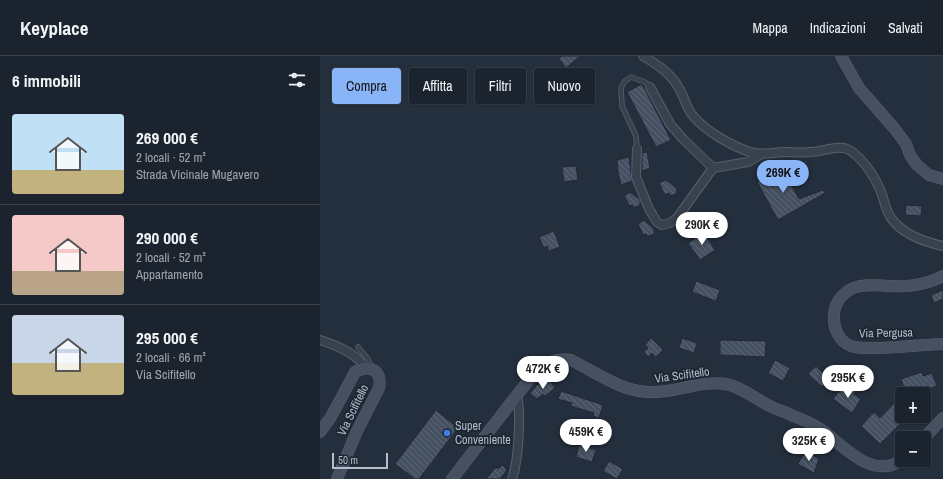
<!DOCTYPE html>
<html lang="it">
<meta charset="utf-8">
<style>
:root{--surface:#1b232e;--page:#242b36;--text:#f1f3f6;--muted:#a0a4aa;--line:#39404a;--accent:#8ab4f8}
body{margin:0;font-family:"Archivo Narrow",sans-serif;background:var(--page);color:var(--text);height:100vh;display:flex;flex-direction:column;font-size:15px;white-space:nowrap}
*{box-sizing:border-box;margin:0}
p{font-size:13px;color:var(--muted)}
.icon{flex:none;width:22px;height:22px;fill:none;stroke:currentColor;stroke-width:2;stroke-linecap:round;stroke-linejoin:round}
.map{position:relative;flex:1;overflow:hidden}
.panel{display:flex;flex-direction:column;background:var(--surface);width:320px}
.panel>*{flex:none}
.banner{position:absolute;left:12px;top:12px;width:380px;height:36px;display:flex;gap:8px}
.tools{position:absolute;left:575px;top:331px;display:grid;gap:8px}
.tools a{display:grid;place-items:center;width:36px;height:36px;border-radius:4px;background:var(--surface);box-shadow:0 1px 3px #0004,0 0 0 1px var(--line);font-size:20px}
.scale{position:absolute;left:12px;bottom:10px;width:56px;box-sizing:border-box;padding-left:4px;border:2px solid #b4bcc9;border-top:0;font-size:11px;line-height:14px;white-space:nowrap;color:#b4bcc9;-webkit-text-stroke:3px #1d2633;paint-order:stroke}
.price{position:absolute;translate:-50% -34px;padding:0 9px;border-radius:14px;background:#fff;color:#222;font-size:13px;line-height:26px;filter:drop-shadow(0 1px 2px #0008)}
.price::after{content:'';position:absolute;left:50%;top:24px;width:12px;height:9px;margin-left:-6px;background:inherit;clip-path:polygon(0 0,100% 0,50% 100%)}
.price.active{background:var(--accent);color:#111}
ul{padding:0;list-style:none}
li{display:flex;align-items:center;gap:12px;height:100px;padding:0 12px}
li+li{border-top:1px solid var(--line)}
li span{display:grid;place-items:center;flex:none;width:112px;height:80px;border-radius:4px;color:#555}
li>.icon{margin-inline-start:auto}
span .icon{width:48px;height:48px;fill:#fffc;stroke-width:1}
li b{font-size:17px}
h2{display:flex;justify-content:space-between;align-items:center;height:48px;padding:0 12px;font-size:17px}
.chip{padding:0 14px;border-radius:4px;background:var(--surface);box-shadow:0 1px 3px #0004,0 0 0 1px var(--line);font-size:14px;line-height:36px}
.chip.active{background:var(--accent);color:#111}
header{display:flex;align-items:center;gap:24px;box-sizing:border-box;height:56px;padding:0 20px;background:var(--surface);border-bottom:1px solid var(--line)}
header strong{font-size:19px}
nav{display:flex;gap:22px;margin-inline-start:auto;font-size:14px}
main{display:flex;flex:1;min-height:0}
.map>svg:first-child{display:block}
.building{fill:url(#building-back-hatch);stroke:#1f2835}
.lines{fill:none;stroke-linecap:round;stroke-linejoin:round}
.lane-casing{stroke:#565f6c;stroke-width:5.5}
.street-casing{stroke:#565f6c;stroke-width:10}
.secondary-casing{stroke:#565f6c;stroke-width:12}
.lane{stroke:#38414e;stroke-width:4}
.street{stroke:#38414e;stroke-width:8}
.secondary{stroke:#465061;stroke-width:11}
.shop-dot{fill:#3f7fe0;stroke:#1d2633;stroke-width:1.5}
.labels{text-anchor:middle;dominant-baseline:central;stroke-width:4;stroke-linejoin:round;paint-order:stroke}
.street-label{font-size:12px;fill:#b4bcc9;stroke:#1d2633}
.poi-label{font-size:12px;fill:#b4bcc9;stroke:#1d2633;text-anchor:start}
</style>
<header>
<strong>Keyplace</strong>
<nav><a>Mappa</a><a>Indicazioni</a><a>Salvati</a></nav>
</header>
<main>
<section class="panel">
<h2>6 immobili<svg class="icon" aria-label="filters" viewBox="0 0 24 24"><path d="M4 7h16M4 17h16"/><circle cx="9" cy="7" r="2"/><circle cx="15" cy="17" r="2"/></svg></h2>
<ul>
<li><span style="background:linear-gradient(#bfe0f5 70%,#c2b280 0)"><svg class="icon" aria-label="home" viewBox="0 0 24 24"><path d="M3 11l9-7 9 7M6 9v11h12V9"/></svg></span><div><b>269 000 €</b><p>2 locali · 52 m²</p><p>Strada Vicinale Mugavero</p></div></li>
<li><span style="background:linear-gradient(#f6c9c9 70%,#b9a48a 0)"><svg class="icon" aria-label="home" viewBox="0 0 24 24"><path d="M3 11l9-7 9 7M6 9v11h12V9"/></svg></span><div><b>290 000 €</b><p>2 locali · 52 m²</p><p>Appartamento</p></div></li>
<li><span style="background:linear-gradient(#c9d6e8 60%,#c2b280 0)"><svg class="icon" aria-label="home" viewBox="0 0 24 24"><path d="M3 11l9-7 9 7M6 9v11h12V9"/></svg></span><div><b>295 000 €</b><p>2 locali · 66 m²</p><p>Via Scifitello</p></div></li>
</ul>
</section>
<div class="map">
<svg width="623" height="423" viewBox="0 0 623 423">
<defs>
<pattern id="building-back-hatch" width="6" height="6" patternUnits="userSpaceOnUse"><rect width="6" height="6" fill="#455162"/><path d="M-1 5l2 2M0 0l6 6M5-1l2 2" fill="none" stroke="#5d6877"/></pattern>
</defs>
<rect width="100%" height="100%" fill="#242f3e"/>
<!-- building -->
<g class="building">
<path d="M 242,0 L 260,0 L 246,12 L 239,3 Z"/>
<path d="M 322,28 L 351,84 L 336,91 L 307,36 Z"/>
<path d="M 327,96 L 330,112 L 322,115 L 322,97 Z"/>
<path d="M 309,101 L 312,125 L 301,129 L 298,116 L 297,104 Z"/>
<path d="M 256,110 L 258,124 L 244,126 L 242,111 Z"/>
<path d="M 462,112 L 479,143 L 503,134 L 505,137 L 458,164 L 437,126 Z"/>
<path d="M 346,124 L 356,132 L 357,137 L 351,140 L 349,137 L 345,139 L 339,127 Z"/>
<path d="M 310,136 L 320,144 L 320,149 L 314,152 L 312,149 L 310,150 L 304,140 Z"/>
<path d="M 586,149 L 602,150 L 601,160 L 585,159 Z"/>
<path d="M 324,164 L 334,173 L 334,178 L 328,180 L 326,178 L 323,179 L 318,168 Z"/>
<path d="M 234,175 L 240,191 L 229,195 L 227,190 L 224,192 L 219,181 Z"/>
<path d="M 384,177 L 395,194 L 380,204 L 368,187 Z"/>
<path d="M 376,225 L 400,234 L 396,245 L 372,236 Z"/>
<path d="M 623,234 L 623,243 L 614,247 L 611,239 Z"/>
<path d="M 331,282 L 343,294 L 336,301 L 332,297 L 328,301 L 324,296 L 328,292 L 325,289 Z"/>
<path d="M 362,282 L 377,287 L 374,297 L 359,292 Z"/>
<path d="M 400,284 L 446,285 L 445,301 L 400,299 Z"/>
<path d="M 455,304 L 470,312 L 463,325 L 448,317 Z"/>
<path d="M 496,310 L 509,323 L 502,331 L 488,318 Z"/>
<path d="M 602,316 L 603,320 L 612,317 L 617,330 L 608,333 L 609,337 L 606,338 L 586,338 L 581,323 Z"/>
<path d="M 224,325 L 225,327 L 230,325 L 235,332 L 225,340 L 223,338 L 217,343 L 210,337 L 218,328 L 220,329 Z"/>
<path d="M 523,330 L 529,335 L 532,330 L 537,334 L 534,338 L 541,343 L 532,357 L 513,343 Z"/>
<path d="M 241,335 L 283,349 L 279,362 L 273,360 L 274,357 L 251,350 L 252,347 L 238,343 Z"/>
<path d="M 582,339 L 582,360 L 588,360 L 560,388 L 541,370 L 554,356 L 560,362 Z"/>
<path d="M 116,354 L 138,372 L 99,423 L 95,423 L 75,408 Z"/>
<path d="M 259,389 L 276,394 L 272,406 L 256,401 Z"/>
<path d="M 486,394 L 499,403 L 494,417 L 478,408 Z"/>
<path d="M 289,405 L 303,413 L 297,423 L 283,415 Z"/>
<path d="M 182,409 L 187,414 L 180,423 L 166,423 L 176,411 L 178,413 Z"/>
</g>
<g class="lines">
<defs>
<g id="lane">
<path d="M 317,93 L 316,80 L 302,50 L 301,32 L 305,25 L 311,21 L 325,26 L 330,31"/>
<path d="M 38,291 L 48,303 L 52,312"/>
</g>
<g id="street">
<path d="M 323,0 C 338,9 352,18 360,34 C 365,43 367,54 374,61 C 387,76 412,90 430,96 C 442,100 453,96 466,96 C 474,96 482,97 490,96 C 503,96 520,87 531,95 C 545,105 557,124 562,139 C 565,147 566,155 571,162 C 582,178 605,186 623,190"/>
<path d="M 330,31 L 350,68 L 363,83 L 393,112"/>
<path d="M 317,93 L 316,121 L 329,153 L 337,166 L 342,169 L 350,167 L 357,162 L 393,112 L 428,106 L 440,99"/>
<path d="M 0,284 C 16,289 36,297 46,312"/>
<path d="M 192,423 C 199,404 201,358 197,338"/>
</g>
<g id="secondary">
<path d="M 521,0 L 539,32 L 574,72 L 586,88 L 590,99 L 597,109 L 609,119 L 623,123"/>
<path d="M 623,220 C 607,228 590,231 572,230 C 559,230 546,227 533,232 C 523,237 515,246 514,258 C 513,271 518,285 531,290 C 540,293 550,292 559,292 C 580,291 602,289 623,288"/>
<path d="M 0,376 L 11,361 L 35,316 C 49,308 63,314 59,332 L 37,375 L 17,423"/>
<path d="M 604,382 L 623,362"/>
<path d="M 132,423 L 218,312 C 228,305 239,302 251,304 C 279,318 304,338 337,336 C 360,335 383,324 406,328 C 421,331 433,341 446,348 C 454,353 463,355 471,359 C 483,364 495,368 506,377 C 528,395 554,423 582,404"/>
</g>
</defs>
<!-- lane casing -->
<use href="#lane" class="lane-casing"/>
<!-- street casing -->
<use href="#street" class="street-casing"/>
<!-- secondary casing -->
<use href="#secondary" class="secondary-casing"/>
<!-- lane -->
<use href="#lane" class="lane"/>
<!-- street -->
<use href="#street" class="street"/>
<!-- secondary -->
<use href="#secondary" class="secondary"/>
</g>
<!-- markers -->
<circle class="shop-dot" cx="127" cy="377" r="4"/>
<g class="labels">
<!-- street labels -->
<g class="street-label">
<text transform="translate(566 277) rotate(-1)">Via Pergusa</text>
<text transform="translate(362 319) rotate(-8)">Via Scifitello</text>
<text transform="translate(33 354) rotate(-64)">Via Scifitello</text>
</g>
<!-- poi labels -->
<g class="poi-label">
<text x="135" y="370">Super<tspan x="135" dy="14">Conveniente</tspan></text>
</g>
</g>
</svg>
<div class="tools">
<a>+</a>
<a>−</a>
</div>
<div class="scale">50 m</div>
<b class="price active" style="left:463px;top:138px">269K €</b>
<b class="price" style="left:382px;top:190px">290K €</b>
<b class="price" style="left:223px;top:334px">472K €</b>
<b class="price" style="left:528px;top:343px">295K €</b>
<b class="price" style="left:266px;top:397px">459K €</b>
<b class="price" style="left:489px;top:406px">325K €</b>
<div class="banner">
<a class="chip active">Compra</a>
<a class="chip">Affitta</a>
<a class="chip">Filtri</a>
<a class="chip">Nuovo</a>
</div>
</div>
</main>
